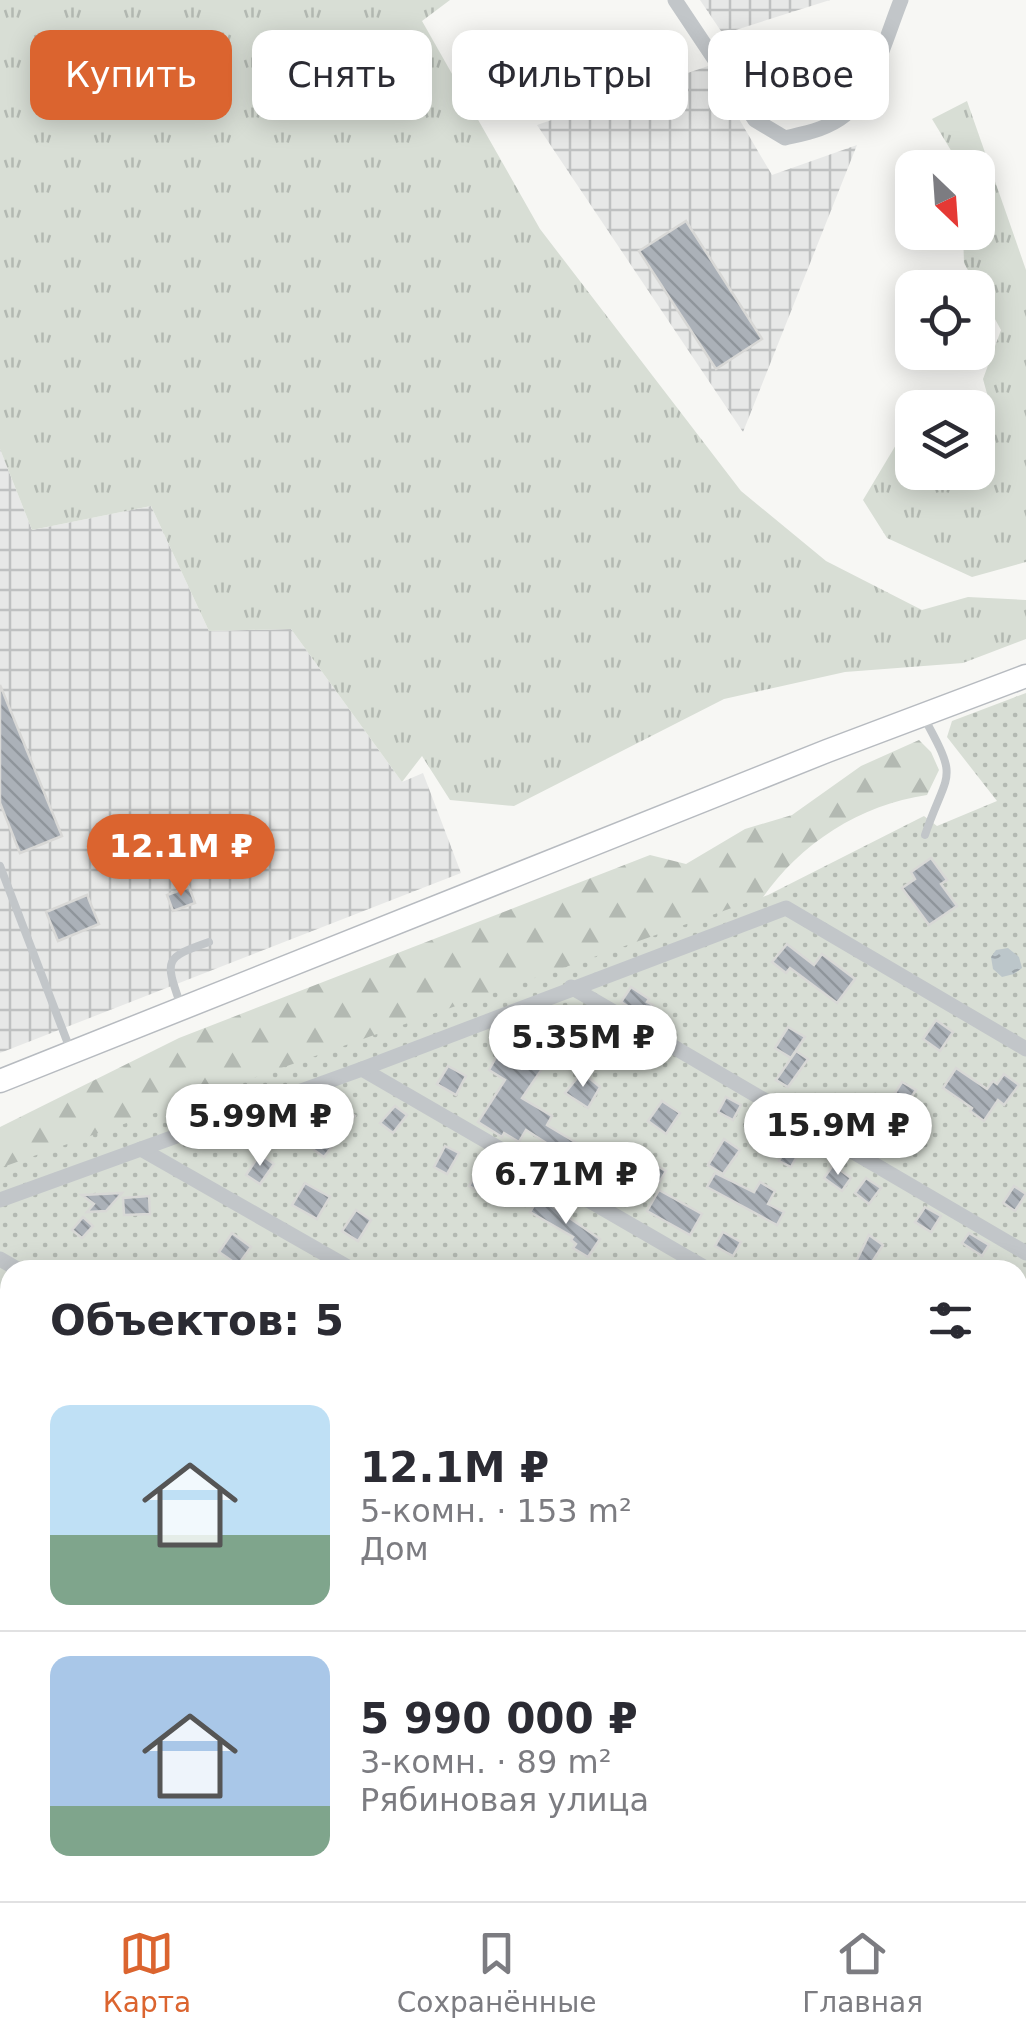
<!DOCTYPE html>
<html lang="ru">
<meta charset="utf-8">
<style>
:root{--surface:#fff;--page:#f7f7f7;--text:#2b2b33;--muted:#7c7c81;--line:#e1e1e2;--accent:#db642f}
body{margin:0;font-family:"DejaVu Sans",sans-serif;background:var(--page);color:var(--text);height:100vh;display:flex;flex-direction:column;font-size:38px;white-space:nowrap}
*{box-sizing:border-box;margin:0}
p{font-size:32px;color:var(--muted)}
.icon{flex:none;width:55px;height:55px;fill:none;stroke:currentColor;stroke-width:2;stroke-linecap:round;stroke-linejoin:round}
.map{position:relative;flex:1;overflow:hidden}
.drawer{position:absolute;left:0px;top:1260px;width:1028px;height:642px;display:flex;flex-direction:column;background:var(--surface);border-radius:30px 30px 0 0;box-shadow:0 5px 25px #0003}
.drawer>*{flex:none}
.banner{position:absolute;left:30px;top:30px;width:968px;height:90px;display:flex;gap:20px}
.needle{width:65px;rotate:155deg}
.fabs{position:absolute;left:895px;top:150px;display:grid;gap:20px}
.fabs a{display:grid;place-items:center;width:100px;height:100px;border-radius:20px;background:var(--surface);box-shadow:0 5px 25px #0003;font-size:50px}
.price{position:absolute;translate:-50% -85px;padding:0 22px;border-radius:35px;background:#fff;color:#222;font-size:32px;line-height:65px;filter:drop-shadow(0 2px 5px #0008)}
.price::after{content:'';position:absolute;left:50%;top:60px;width:30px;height:22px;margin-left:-15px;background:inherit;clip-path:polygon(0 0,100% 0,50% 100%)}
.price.active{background:var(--accent);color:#fff}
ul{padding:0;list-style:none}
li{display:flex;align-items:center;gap:30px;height:250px;padding:0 50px}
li+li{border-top:2px solid var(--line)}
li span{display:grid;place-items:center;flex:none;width:280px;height:200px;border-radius:20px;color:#555}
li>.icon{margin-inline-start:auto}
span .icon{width:120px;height:120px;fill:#fffc;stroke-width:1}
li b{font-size:42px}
h2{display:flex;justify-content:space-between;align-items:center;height:120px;padding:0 50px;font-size:42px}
.chip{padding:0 35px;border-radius:20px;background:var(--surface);box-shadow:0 5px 25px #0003;font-size:35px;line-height:90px}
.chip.active{background:var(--accent);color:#fff}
.tab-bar{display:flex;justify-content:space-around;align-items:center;height:140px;border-top:2px solid var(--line);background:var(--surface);font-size:28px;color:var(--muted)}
.tab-bar a{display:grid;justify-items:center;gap:5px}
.tab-bar .active{color:var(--accent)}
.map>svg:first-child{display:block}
.industrial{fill:url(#industrial-grid)}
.grass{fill:url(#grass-tufts)}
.forest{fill:url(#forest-firs)}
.park{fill:url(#park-dots)}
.water{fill:url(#water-ripples)}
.building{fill:url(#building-back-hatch);stroke:#d8d8d6;stroke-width:2.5}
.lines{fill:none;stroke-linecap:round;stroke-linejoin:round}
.secondary-casing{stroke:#b7bbc0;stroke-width:25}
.service{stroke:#c2c6c9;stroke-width:8}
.minor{stroke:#c2c6c9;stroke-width:15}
.secondary{stroke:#fff;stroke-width:22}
</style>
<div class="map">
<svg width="1026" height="1901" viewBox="0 0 1026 1901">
<defs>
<pattern id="industrial-grid" width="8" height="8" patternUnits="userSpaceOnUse" patternTransform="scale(2.5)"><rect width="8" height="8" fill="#e7e8e7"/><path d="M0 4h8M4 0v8" fill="none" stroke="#bfc1c1"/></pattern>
<pattern id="grass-tufts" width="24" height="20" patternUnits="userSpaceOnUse" patternTransform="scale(2.5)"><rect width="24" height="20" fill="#d8ded5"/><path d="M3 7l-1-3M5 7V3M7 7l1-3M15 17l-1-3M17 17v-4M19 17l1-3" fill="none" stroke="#b3b9b2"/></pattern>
<pattern id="forest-firs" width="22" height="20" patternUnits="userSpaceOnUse" patternTransform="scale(2.5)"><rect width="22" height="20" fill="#d8ded5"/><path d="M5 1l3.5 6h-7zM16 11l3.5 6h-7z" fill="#b3b9b2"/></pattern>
<pattern id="park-dots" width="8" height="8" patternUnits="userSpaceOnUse" patternTransform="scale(2.5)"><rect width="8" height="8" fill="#d8ded5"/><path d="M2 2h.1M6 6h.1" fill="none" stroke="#b3b9b2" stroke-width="1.8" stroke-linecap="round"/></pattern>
<pattern id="water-ripples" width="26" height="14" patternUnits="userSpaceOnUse" patternTransform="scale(2.5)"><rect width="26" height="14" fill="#bcc6ca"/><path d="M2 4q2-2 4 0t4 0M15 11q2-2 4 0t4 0" fill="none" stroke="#9da5aa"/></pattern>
<pattern id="building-back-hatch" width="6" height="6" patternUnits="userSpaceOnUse" patternTransform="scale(2.5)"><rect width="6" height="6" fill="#abb1b8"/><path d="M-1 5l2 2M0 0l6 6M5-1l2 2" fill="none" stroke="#8f959b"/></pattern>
</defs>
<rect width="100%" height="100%" fill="#f7f7f4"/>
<!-- industrial -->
<g class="industrial">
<path d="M 700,0 L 830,0 L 723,34 Z"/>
<path d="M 708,66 L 772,175 L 857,145 L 743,432 L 537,125 Z"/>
<path d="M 0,449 L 32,530 L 151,506 L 209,631 L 291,629 L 402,782 L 423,773 L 461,873 L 0,1053 Z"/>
</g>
<!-- grass -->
<g class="grass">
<path d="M 0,0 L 450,0 L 422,21 L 540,229 L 741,491 L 826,561 L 922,610 L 968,597 L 1026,600 L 1026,639 L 963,663 L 845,672 L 724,699 L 514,806 L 450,800 L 422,756 L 402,782 L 291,629 L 209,631 L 151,506 L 32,530 L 0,449 Z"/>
<path d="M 967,101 L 1026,270 L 1026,562 L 972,577 L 887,538 L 863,500 L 912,418 L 912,472 L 978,472 L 978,432 L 995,423 L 983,379 L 1001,330 L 964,263 L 963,233 L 978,232 L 978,168 L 961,167 L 932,119 Z"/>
<path d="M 0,1767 L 10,1772 L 10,1892 L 266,1892 L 284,1901 L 0,1901 Z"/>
</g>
<!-- forest -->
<path class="forest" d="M 919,740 L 931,752 L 939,770 L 927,795 C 857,805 795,847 757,906 L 0,1187 L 0,1127 L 179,1038 L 650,855 L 686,864 L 745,829 L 792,815 L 861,766 Z"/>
<!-- park -->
<path class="park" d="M 1026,693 L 1026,1901 L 332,1901 L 316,1893 L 1018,1892 L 1018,1270 L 10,1270 L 10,1737 L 0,1733 L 0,1168 L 768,895 L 924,816 L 937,826 L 997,801 L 947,737 L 952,721 Z"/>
<!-- water -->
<path class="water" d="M 1008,948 L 1019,957 L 1022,968 L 1014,974 L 1002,977 L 993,969 L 991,957 L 996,950 Z"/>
<!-- building -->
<g class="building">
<path d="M 686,221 L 762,339 L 716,369 L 639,251 Z"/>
<path d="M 0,685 L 62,836 L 20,853 L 0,803 Z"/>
<path d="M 931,858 L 947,880 L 941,884 L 957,906 L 929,925 L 902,888 L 915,879 L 911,872 Z"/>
<path d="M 189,887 L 195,903 L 173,911 L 167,895 Z"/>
<path d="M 87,895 L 99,924 L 58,941 L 46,912 Z"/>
<path d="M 787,944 L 814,965 L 822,954 L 855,979 L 837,1003 L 790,968 L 786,973 L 772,962 Z"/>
<path d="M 631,987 L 649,999 L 647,1002 L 653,1005 L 645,1017 L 621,1002 Z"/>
<path d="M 531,1020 L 540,1046 L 518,1053 L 542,1069 L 522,1098 L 552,1116 L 547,1125 L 585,1148 L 576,1162 L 526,1130 L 519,1142 L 504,1133 L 502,1137 L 478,1122 L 505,1080 L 489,1070 L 503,1045 L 508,1049 L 501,1028 Z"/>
<path d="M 936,1020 L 953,1032 L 940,1051 L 923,1039 Z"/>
<path d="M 788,1027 L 805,1037 L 791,1058 L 775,1048 Z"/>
<path d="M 796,1051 L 808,1059 L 788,1087 L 776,1080 Z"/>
<path d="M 448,1066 L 466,1076 L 456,1095 L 437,1084 Z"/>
<path d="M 956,1068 L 987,1089 L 993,1081 L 997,1084 L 1004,1074 L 1019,1085 L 1004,1105 L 998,1100 L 984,1121 L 970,1111 L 972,1108 L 943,1088 Z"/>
<path d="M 582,1072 L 600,1087 L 588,1108 L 565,1093 Z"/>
<path d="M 902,1082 L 916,1090 L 908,1102 L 895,1093 Z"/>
<path d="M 726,1097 L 741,1105 L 733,1120 L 718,1112 Z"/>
<path d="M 662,1101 L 680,1113 L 666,1134 L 648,1121 Z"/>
<path d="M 338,1103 L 355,1116 L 324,1157 L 314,1150 L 308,1134 L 327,1109 L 331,1113 Z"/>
<path d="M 395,1106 L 407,1115 L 393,1133 L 380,1123 Z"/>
<path d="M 869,1116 L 885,1127 L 876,1139 L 860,1128 Z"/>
<path d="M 724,1139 L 740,1150 L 723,1174 L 708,1165 Z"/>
<path d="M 789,1142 L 801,1149 L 791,1167 L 779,1161 Z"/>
<path d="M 445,1146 L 459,1153 L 447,1174 L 434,1167 Z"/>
<path d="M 260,1154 L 274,1164 L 260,1184 L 246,1175 Z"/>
<path d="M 650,1162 L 666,1171 L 659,1183 L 643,1174 Z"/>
<path d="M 833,1165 L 851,1178 L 842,1191 L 824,1178 Z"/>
<path d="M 481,1166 L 501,1178 L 493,1191 L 488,1188 L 485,1194 L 469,1186 Z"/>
<path d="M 715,1173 L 754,1192 L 760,1182 L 775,1191 L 768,1204 L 784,1212 L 777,1225 L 707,1187 Z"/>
<path d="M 866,1178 L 881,1188 L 869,1204 L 855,1193 Z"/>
<path d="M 305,1183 L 330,1197 L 317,1219 L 292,1205 Z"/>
<path d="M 1014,1186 L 1026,1194 L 1015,1211 L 1003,1203 Z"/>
<path d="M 659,1190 L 702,1214 L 690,1235 L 647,1211 Z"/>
<path d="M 122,1193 L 106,1211 L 87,1212 L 94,1204 L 82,1195 Z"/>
<path d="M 149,1196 L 150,1214 L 124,1215 L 123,1198 Z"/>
<path d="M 539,1197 L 600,1239 L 588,1257 L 573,1248 L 576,1244 L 571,1240 L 573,1237 L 530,1212 Z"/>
<path d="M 925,1207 L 941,1216 L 931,1232 L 915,1222 Z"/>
<path d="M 356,1210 L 371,1220 L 358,1241 L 342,1231 Z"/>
<path d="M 83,1217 L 93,1226 L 82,1238 L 72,1230 Z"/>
<path d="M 723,1232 L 741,1242 L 733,1256 L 715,1246 Z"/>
<path d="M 232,1233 L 251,1247 L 238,1265 L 219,1252 Z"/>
<path d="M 969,1233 L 989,1245 L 982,1256 L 962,1243 Z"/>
<path d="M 869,1235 L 883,1245 L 867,1270 L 852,1270 Z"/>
</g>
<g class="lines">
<defs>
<path id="secondary" d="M 0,1081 L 827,751 L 1026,676"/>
</defs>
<!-- secondary casing -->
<use href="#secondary" class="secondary-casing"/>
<!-- service -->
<g class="service">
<path d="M 923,716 C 960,783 948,768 925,835"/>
<path d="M 0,866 L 70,1049"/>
<path d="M 181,1006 C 165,960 163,958 209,942"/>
<path d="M 1018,1406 L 1026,1404"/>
</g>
<!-- minor -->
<g class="minor">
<path d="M 675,0 L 755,120 L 785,138 C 806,133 828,129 845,115 C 871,94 888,32 901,0"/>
<path d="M 571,987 L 1026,1253"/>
<path d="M 362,1069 L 709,1270"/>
<path d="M 141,1149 L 353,1270"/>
<path d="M 0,1200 L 362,1069 L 786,908 L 1026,1049"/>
<path d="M 0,1259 L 19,1270"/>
<path d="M 1018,1449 L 1026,1454"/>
<path d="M 0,1460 L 10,1466"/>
<path d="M 1018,1649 L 1026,1654"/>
<path d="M 1018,1848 L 1026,1853"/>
<path d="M 741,1892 L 755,1901"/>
</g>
<!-- secondary -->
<use href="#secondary" class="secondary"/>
</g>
</svg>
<div class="fabs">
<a><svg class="needle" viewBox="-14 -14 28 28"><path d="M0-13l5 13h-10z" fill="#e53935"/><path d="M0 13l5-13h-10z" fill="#7c7c81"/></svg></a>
<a><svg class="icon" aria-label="locate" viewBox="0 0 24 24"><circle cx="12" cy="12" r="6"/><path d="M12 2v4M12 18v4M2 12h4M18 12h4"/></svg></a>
<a><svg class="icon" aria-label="layers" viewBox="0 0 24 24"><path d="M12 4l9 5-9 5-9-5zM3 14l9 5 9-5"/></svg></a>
</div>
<b class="price active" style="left:181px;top:899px">12.1M ₽</b>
<b class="price" style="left:583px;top:1090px">5.35M ₽</b>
<b class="price" style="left:260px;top:1169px">5.99M ₽</b>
<b class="price" style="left:838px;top:1178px">15.9M ₽</b>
<b class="price" style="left:566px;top:1227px">6.71M ₽</b>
<div class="banner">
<a class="chip active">Купить</a>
<a class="chip">Снять</a>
<a class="chip">Фильтры</a>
<a class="chip">Новое</a>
</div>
<section class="drawer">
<h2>Объектов: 5<svg class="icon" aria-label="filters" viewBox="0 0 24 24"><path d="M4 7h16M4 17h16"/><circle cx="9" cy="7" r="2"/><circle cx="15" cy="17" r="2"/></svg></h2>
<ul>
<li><span style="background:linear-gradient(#bfe0f5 65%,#7fa58c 0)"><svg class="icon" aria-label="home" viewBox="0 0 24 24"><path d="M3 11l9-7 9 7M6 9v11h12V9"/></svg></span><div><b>12.1M ₽</b><p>5-комн. · 153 m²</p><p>Дом</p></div></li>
<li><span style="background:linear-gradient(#a9c7e8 75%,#7fa58c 0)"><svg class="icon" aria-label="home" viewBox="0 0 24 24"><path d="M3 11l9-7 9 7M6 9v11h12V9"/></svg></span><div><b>5 990 000 ₽</b><p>3-комн. · 89 m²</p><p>Рябиновая улица</p></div></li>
</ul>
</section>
</div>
<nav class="tab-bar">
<a class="active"><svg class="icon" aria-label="map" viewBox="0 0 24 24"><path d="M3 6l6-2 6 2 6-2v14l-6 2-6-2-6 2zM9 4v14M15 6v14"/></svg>Карта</a>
<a><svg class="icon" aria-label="saved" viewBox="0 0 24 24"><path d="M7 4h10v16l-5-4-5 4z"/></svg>Сохранённые</a>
<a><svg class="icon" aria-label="home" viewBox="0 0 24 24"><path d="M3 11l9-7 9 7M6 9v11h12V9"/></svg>Главная</a>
</nav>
